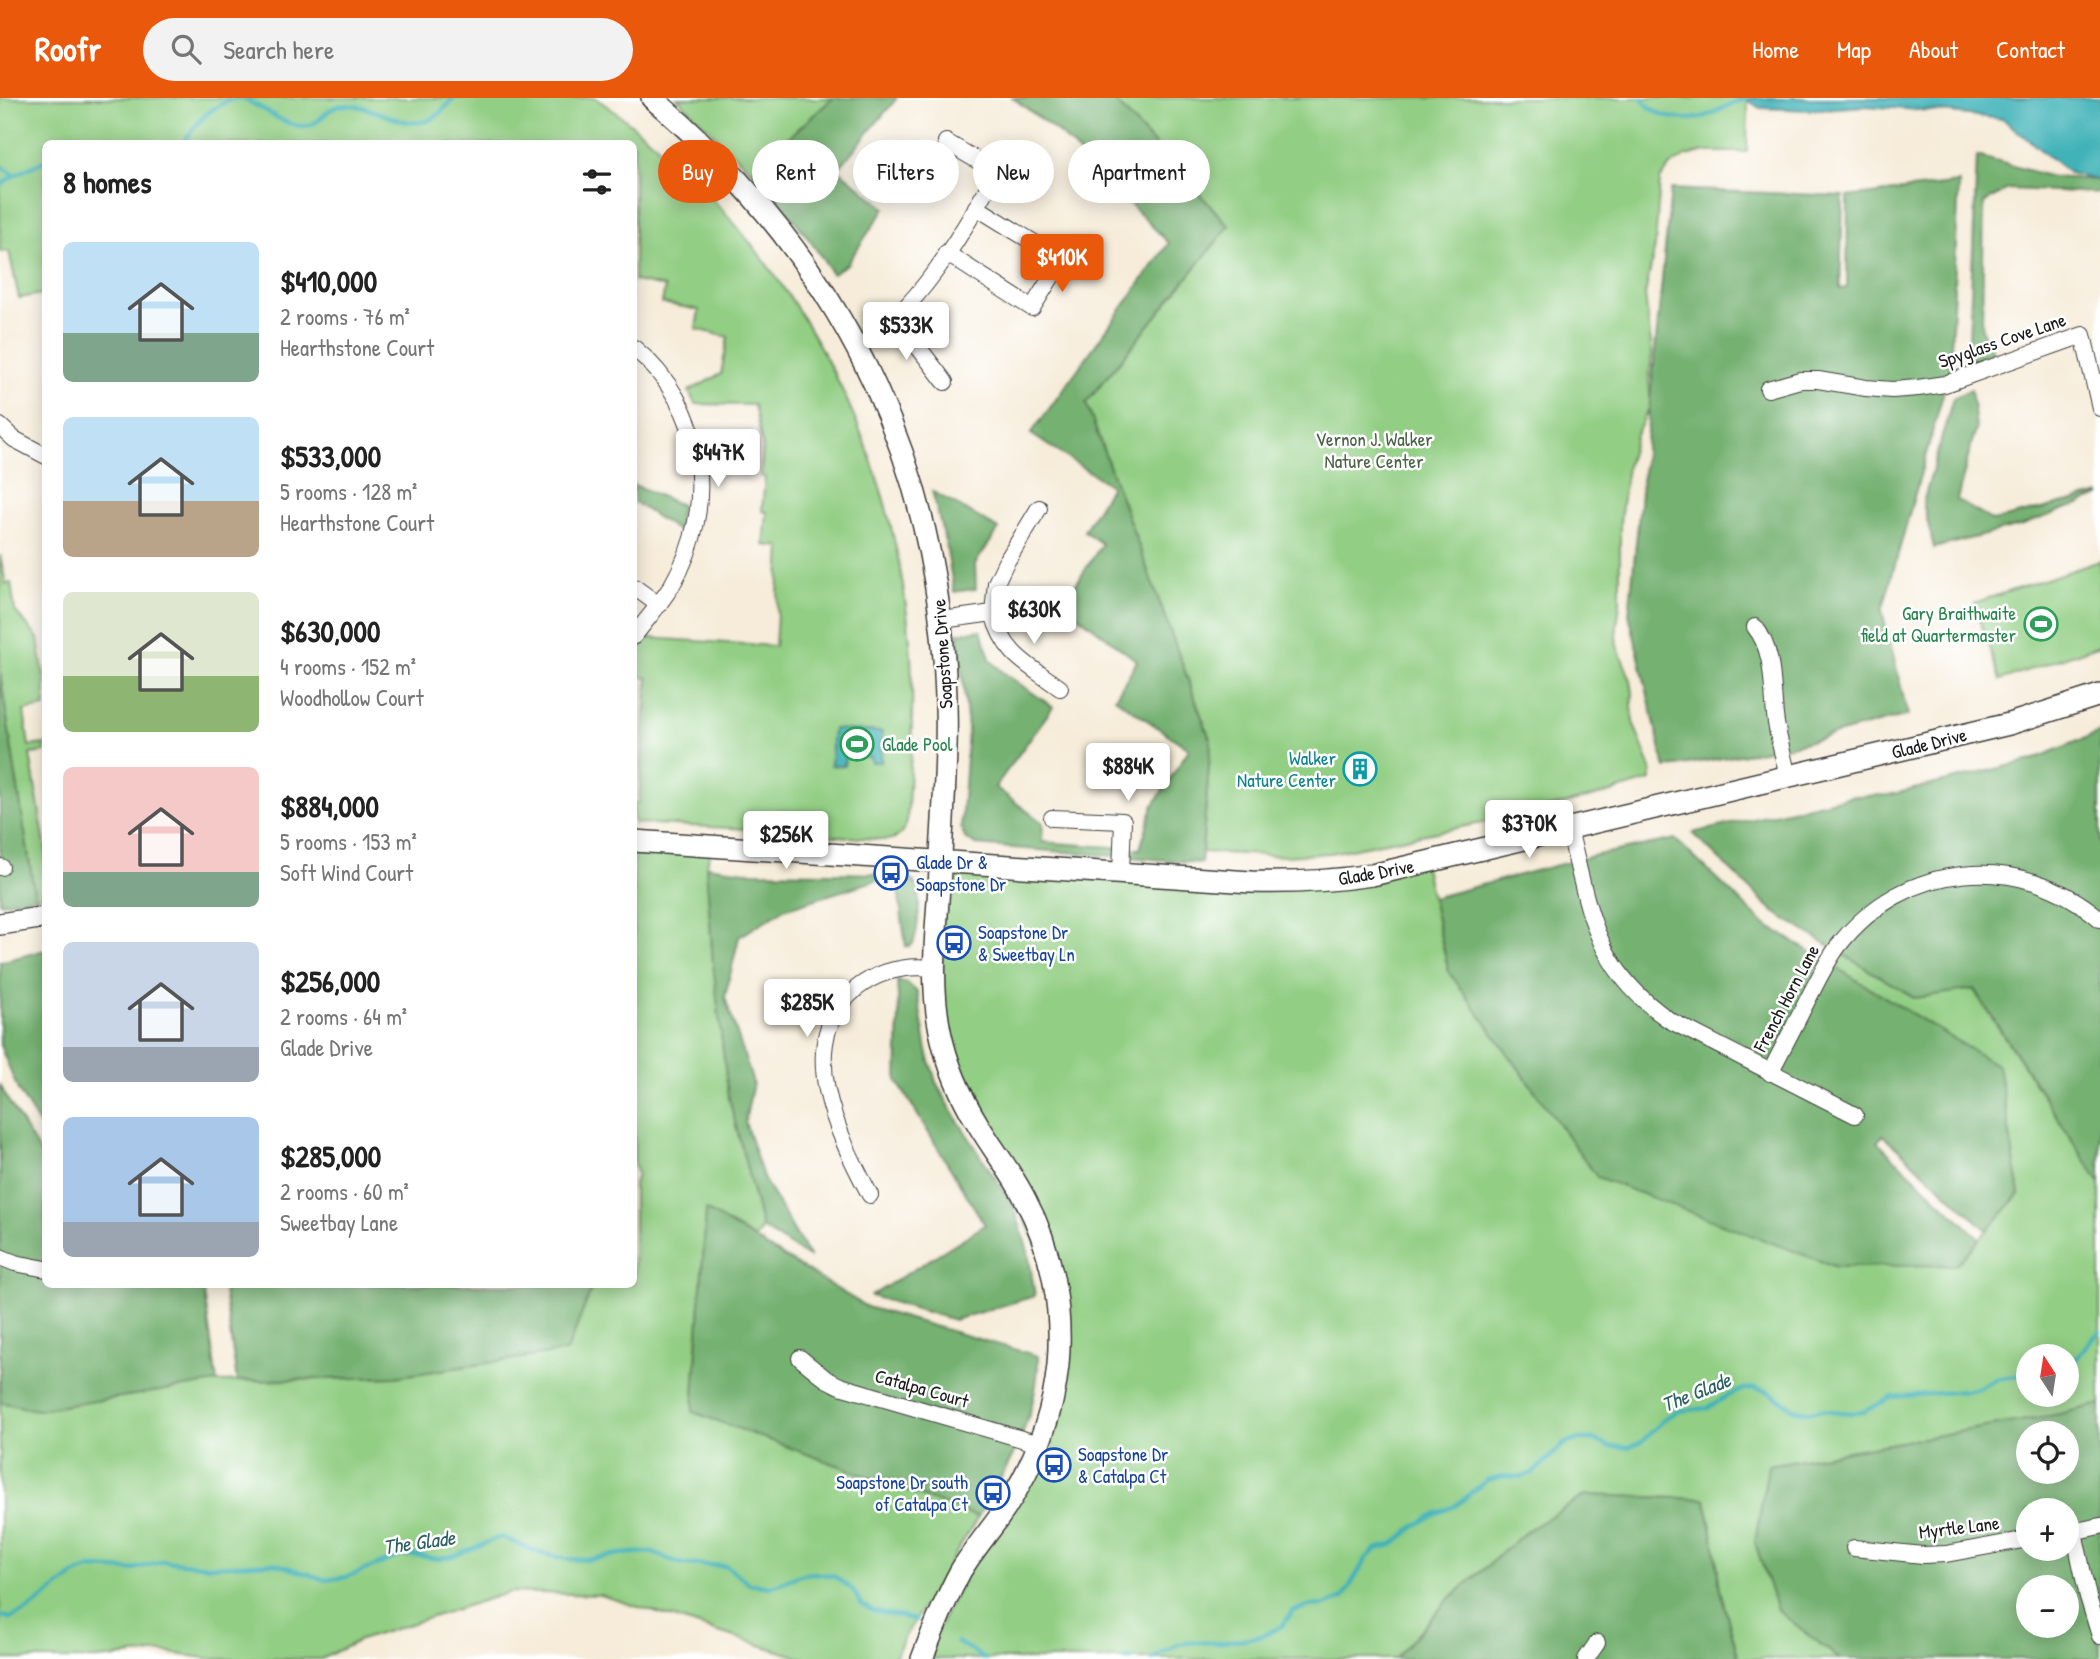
<!DOCTYPE html>
<meta charset="utf-8">
<style>
:root{--surface:#fff;--page:#f2f2f2;--text:#222;--muted:#767676;--accent:#ea580c}
body{margin:0;font-family:"Patrick Hand",sans-serif;background:var(--page);color:var(--text);height:100vh;display:flex;flex-direction:column;font-size:26px;white-space:nowrap}
*{box-sizing:border-box;margin:0}
p{font-size:23px;color:var(--muted)}
.icon{flex:none;width:38px;height:38px;fill:none;stroke:currentColor;stroke-width:2;stroke-linecap:round;stroke-linejoin:round}
.map{position:relative;flex:1;overflow:hidden}
.side{position:absolute;left:42px;top:42px;width:595px;height:1148px;display:flex;flex-direction:column;background:var(--surface);border-radius:10px;box-shadow:0 4px 18px #0003}
.side>*{flex:none}
.hud{position:absolute;left:658px;top:42px;width:665px;height:63px;display:flex;gap:14px}
.needle{width:46px;rotate:348deg}
.buttons{position:absolute;left:2016px;top:1246px;display:grid;gap:14px}
.buttons a{display:grid;place-items:center;width:63px;height:63px;border-radius:50%;background:var(--surface);box-shadow:0 4px 18px #0003;font-size:35px}
.price{position:absolute;translate:-50% -60px;padding:0 16px;border-radius:7px;background:#fff;color:#222;font-size:23px;line-height:46px;filter:drop-shadow(0 2px 4px #0008)}
.price::after{content:'';position:absolute;left:50%;top:42px;width:21px;height:16px;margin-left:-10px;background:inherit;clip-path:polygon(0 0,100% 0,50% 100%)}
.price.on{background:var(--accent);color:#fff}
ul{padding:0;list-style:none}
li{display:flex;align-items:center;gap:21px;height:175px;padding:0 21px}
li span{display:grid;place-items:center;flex:none;width:196px;height:140px;border-radius:10px;color:#555}
li>.icon{margin-inline-start:auto}
span .icon{width:84px;height:84px;fill:#fffc;stroke-width:1}
li b{font-size:30px}
h2{display:flex;justify-content:space-between;align-items:center;height:84px;padding:0 21px;font-size:30px}
.chip{padding:0 24px;border-radius:32px;background:var(--surface);box-shadow:0 4px 18px #0003;font-size:24px;line-height:63px}
.chip.on{background:var(--accent);color:#fff}
header{display:flex;align-items:center;gap:42px;box-sizing:border-box;height:98px;padding:0 35px;background:var(--accent);color:#fff}
header strong{font-size:33px}
nav{display:flex;gap:38px;margin-inline-start:auto;font-size:24px}
.search{width:490px;height:63px;background:var(--page);display:flex;align-items:center;gap:18px;box-sizing:border-box;padding:0 24px;border-radius:38px;color:var(--muted);font-size:26px}
.map>svg:first-child{display:block}
.green{fill:#92ce83;stroke:#577550;stroke-width:2;fill-rule:evenodd}
.forest{fill:#75b171;stroke:#486646;stroke-width:2;fill-rule:evenodd}
.water{fill:#41b2b8;stroke:#2e676a;stroke-width:2}
.lines{fill:none;stroke-linecap:round;stroke-linejoin:round}
.stream{stroke:#41b2b8;stroke-width:4.5}
.street-casing{stroke:#3d3b38;stroke-width:18}
.secondary-casing{stroke:#3d3b38;stroke-width:24}
.street{stroke:#fff;stroke-width:16}
.secondary{stroke:#fff;stroke-width:21}
.labels{text-anchor:middle;dominant-baseline:central;stroke-width:5;stroke-linejoin:round;paint-order:stroke}
.street-label{font-size:19px;fill:#1c1c1c;stroke:#fff}
.park-label{font-size:19px;fill:#4b6345;stroke:#fff}
.leisure-label{font-size:19px;fill:#27864d;stroke:#fff;text-anchor:end}
.culture-label{font-size:19px;fill:#0d838f;stroke:#fff;text-anchor:end}
.transit-label{font-size:19px;fill:#164399;stroke:#fff;text-anchor:start}
.water-label{font-size:21px;font-style:italic;fill:#2d6062;stroke:#fff}
</style>
<header>
<strong>Roofr</strong>
<div class="search"><svg class="icon" aria-label="search" viewBox="0 0 24 24"><circle cx="10" cy="10" r="6"/><path d="M15 15l6 6"/></svg>Search here</div>
<nav><a>Home</a><a>Map</a><a>About</a><a>Contact</a></nav>
</header>
<div class="map">
<svg width="2100" height="1561" viewBox="0 0 2100 1561">
<rect width="100%" height="100%" fill="#fff"/>
<filter id="ink" filterUnits="userSpaceOnUse"><feTurbulence type="fractalNoise" baseFrequency=".0143" numOctaves="2"/><feDisplacementMap in="SourceGraphic" scale="14" xChannelSelector="R" yChannelSelector="G"/><feConvolveMatrix kernelMatrix="1 2 1 2 8 2 1 2 1" color-interpolation-filters="sRGB"/></filter>
<filter id="wash" filterUnits="userSpaceOnUse"><feTurbulence type="fractalNoise" baseFrequency=".00686" numOctaves="4" result="noise"/><feDisplacementMap in="SourceGraphic" scale="28" xChannelSelector="R" yChannelSelector="G"/><feGaussianBlur stdDeviation="1.57" result="paint"/><feColorMatrix in="noise" values="0 0 0 0 0 0 0 0 0 0 0 0 0 0 0 0 0 1.4 0 .05"/><feComposite in="paint" operator="in"/></filter>
<g filter="url(#wash)">
<rect width="100%" height="100%" fill="#f6ecd9"/>
<!-- green -->
<g class="green">
<path d="M 0,0 L 596,0 C 769,121 885,314 908,524 C 916,591 911,657 907,724 C 903,736 898,741 886,742 L 747,731 L 634,725 L 634,705 L 639,705 L 648,580 L 634,577 L 634,557 L 648,540 L 775,548 L 781,449 L 764,447 L 767,414 L 762,413 L 765,379 L 760,378 L 763,350 L 754,307 L 695,306 L 689,293 L 721,276 L 728,239 L 696,231 L 699,212 L 662,205 L 665,189 L 634,183 L 634,46 L 46,46 L 45,214 L 42,196 L 19,200 L 9,153 L 0,154 Z"/>
<path d="M 677,0 L 833,0 L 751,73 Z"/>
<path d="M 1112,0 L 1748,0 L 1747,54 L 1705,54 L 1686,58 L 1670,68 L 1660,82 L 1655,148 L 1645,197 L 1652,254 L 1649,285 L 1651,306 L 1636,337 L 1627,368 L 1620,424 L 1620,505 L 1616,537 L 1617,548 L 1631,582 L 1633,595 L 1632,608 L 1633,624 L 1651,671 L 1651,682 L 1612,694 L 1512,719 L 1330,755 L 1285,758 L 1202,754 L 1211,644 L 1086,305 L 1229,128 Z"/>
<path d="M 0,457 L 6,486 L 11,485 L 15,513 L 38,540 L 45,585 L 45,609 L 24,613 L 29,648 L 45,646 L 45,654 L 30,656 L 46,752 L 45,796 L 35,799 L 0,576 Z"/>
<path d="M 2100,463 L 2100,547 L 2000,582 L 1974,505 Z"/>
<path d="M 634,745 L 713,747 L 706,768 L 713,865 L 728,996 L 762,1130 L 755,1141 L 706,1113 L 693,1313 L 978,1419 L 904,1540 L 894,1561 L 805,1561 L 600,1497 L 510,1494 L 360,1542 L 321,1561 L 213,1561 L 162,1554 L 97,1561 L 0,1561 L 0,1304 L 37,1312 L 217,1284 L 394,1279 L 567,1253 L 593,1187 L 634,1186 L 634,1086 L 637,1077 L 634,1064 Z"/>
<path d="M 941,762 L 1251,784 L 1424,765 L 1449,875 L 1956,1167 L 2020,1096 L 1998,968 L 1827,864 L 1835,852 L 1915,900 L 1973,891 L 2100,1085 L 2100,1306 L 2060,1316 L 1768,1367 L 1837,1559 L 1842,1561 L 1739,1561 L 1720,1492 L 1715,1449 L 1705,1401 L 1586,1397 L 1528,1432 L 1447,1503 L 1395,1561 L 922,1561 L 1047,1322 L 1055,1188 L 942,941 ZM 2028,1258 L 2067,1258 L 2067,1297 L 2028,1297 Z"/>
</g>
<!-- forest -->
<g class="forest">
<path d="M 833,0 L 897,0 L 838,71 L 885,110 L 847,166 L 832,176 C 810,139 782,105 751,73 Z"/>
<path d="M 1013,0 L 1112,0 L 1229,128 L 1086,305 L 1211,644 L 1201,765 L 976,747 L 965,740 L 961,729 L 968,631 L 958,535 L 981,532 L 991,563 L 1004,575 L 1053,609 L 995,689 L 1043,725 L 1042,744 L 1140,751 L 1153,708 L 1189,651 L 1115,600 L 1137,563 L 1063,506 L 1102,446 L 1084,433 L 1111,388 L 1031,336 L 1169,145 L 1061,37 Z"/>
<path d="M 1977,58 L 2052,79 L 2100,82 L 2100,95 L 2008,91 L 1984,105 L 1982,232 L 1993,255 L 1968,264 Z"/>
<path d="M 1959,85 L 1950,271 L 1882,513 L 1908,617 L 1791,648 L 1665,670 L 1629,516 L 1671,91 L 1843,98 L 1840,191 L 1847,190 L 1848,99 Z"/>
<path d="M 1971,291 L 1976,329 L 1957,402 L 1993,423 L 2100,396 L 2100,398 L 2023,427 L 1934,450 L 1923,405 L 1953,300 Z"/>
<path d="M 634,387 L 681,407 L 678,433 L 634,404 Z"/>
<path d="M 932,393 L 999,431 L 975,466 L 976,491 L 954,494 L 946,447 Z"/>
<path d="M 0,576 L 35,799 L 0,805 Z"/>
<path d="M 2100,634 L 2100,1085 L 1974,891 L 1915,900 L 1774,814 L 1692,735 L 1852,698 L 1889,697 L 1964,679 L 2032,662 Z"/>
<path d="M 1675,741 L 1763,825 L 1998,968 L 2020,1096 L 1987,1132 L 1883,1037 L 1877,1044 L 1980,1141 L 1956,1167 L 1836,1169 L 1597,1079 L 1449,874 L 1432,800 L 1592,758 Z"/>
<path d="M 706,768 L 754,774 L 896,776 C 903,779 912,780 916,787 C 922,796 918,837 912,847 L 906,849 L 896,776 L 784,811 L 739,839 L 725,899 L 753,985 L 745,1024 L 764,1082 L 810,1160 L 762,1130 L 728,996 L 713,865 Z"/>
<path d="M 45,852 L 46,852 L 45,1036 L 18,992 L 0,947 L 0,864 Z"/>
<path d="M 897,883 L 907,885 L 917,894 L 927,953 L 936,984 L 955,1018 L 1014,1109 L 1028,1153 L 1035,1198 L 954,1222 L 871,1198 L 985,1127 L 897,983 L 899,915 Z"/>
<path d="M 0,986 L 6,999 L 45,1063 L 46,1186 L 203,1187 L 217,1284 L 37,1312 L 0,1304 Z"/>
<path d="M 706,1112 L 867,1209 L 1038,1258 C 1039,1317 1008,1370 978,1419 L 693,1314 Z"/>
<path d="M 223,1187 L 223,1186 L 593,1187 L 567,1253 L 395,1279 L 237,1283 Z"/>
<path d="M 2100,1306 L 2100,1561 L 1842,1561 L 1837,1559 L 1777,1512 L 1755,1445 L 1768,1367 L 2060,1316 ZM 2028,1335 L 2067,1335 L 2067,1374 L 2028,1374 ZM 2028,1412 L 2067,1412 L 2067,1451 L 2028,1451 ZM 2028,1489 L 2067,1489 L 2067,1528 L 2028,1528 Z"/>
<path d="M 1586,1397 L 1705,1401 L 1715,1449 L 1720,1492 L 1739,1561 L 1395,1561 L 1447,1503 L 1528,1432 Z"/>
</g>
<!-- water -->
<g class="water">
<path d="M 1748,0 L 2100,0 L 2100,83 L 2069,75 L 2003,21 L 1933,13 L 1865,8 L 1810,12 L 1760,10 L 1746,1 Z"/>
<path d="M 833,631 L 882,634 L 881,664 L 871,664 L 870,659 L 845,658 L 844,668 L 831,667 Z"/>
</g>
<g class="lines">
<!-- stream -->
<g class="stream">
<path d="M 240,0 C 261,6 281,28 304,28 C 322,28 324,7 346,7 C 374,6 408,37 435,19 C 442,14 448,6 455,0"/>
<path d="M 1642,0 C 1655,21 1688,26 1711,16 C 1724,10 1732,5 1746,1"/>
<path d="M 81,46 L 95,42 L 111,46"/>
<path d="M 182,46 C 200,22 208,8 238,0"/>
<path d="M 0,68 L 15,77"/>
<path d="M 0,87 L 15,77 L 46,62"/>
<path d="M 2067,1271 C 2079,1260 2087,1243 2100,1234"/>
<path d="M 0,1518 L 11,1520 L 28,1512 L 74,1477 L 91,1470 L 130,1472 L 164,1463 L 211,1468 L 274,1465 L 326,1482 L 347,1479 L 400,1458 L 413,1457 L 439,1461 L 456,1457 L 501,1439 L 540,1455 L 566,1461 L 587,1462 L 620,1456 L 650,1454 L 682,1466 L 726,1468 L 750,1486 L 770,1489 L 803,1476 L 815,1475 L 834,1478 L 852,1491 L 862,1507 L 873,1513 L 916,1522"/>
<path d="M 957,1544 L 985,1561"/>
<path d="M 1124,1561 L 1132,1561"/>
<path d="M 1153,1561 L 1178,1546 L 1194,1544 L 1218,1545 L 1262,1538 L 1282,1528 L 1293,1513 L 1309,1508 L 1325,1507 L 1343,1500 L 1366,1461 L 1376,1451 L 1392,1447 L 1418,1426 L 1437,1415 L 1455,1408 L 1487,1382 L 1504,1378 L 1522,1379 L 1533,1375 L 1564,1346 L 1579,1341 L 1593,1341 L 1609,1349 L 1629,1349 L 1640,1345 L 1667,1319 L 1679,1313 L 1708,1310 L 1725,1299 L 1744,1291 L 1756,1290 L 1769,1294 L 1794,1311 L 1805,1314 L 1822,1312 L 1851,1315 L 1863,1314 L 1892,1299 L 1965,1293 L 1980,1290 L 1995,1281 L 2028,1276"/>
</g>
</g>
</g>
<g filter="url(#ink)">
<g class="lines">
<defs>
<g id="street">
<path d="M 946,155 L 1032,210 L 1062,162 L 976,109"/>
<path d="M 896,220 L 945,284"/>
<path d="M 857,249 C 917,215 963,134 997,74 L 946,44"/>
<path d="M 634,250 C 705,308 719,407 672,487 C 661,505 647,521 634,538"/>
<path d="M 1768,291 L 1800,282 L 1818,282 L 1866,290 L 1892,292 L 1918,290 L 1945,286 L 2083,237 L 2100,310"/>
<path d="M 0,328 L 14,341 L 46,358"/>
<path d="M 634,489 L 659,507"/>
<path d="M 993,515 C 1004,557 1027,566 1060,590"/>
<path d="M 942,522 L 993,515 L 996,485 L 1005,466 L 1039,410"/>
<path d="M 1755,529 C 1776,555 1771,593 1776,625 C 1779,643 1784,661 1788,679"/>
<path d="M 1052,720 L 1123,723 L 1121,774"/>
<path d="M 1569,731 C 1590,814 1594,870 1669,922 L 1855,1017"/>
<path d="M 0,769 L 1,769"/>
<path d="M 1770,975 C 1782,951 1795,927 1807,903 C 1817,884 1826,864 1839,847 C 1904,763 2020,752 2100,821"/>
<path d="M 870,1097 C 838,1037 791,943 857,890 C 880,872 905,867 933,870"/>
<path d="M 0,1159 L 15,1165 L 46,1171"/>
<path d="M 800,1260 L 826,1281 L 840,1288 L 1039,1346"/>
<path d="M 2074,1434 L 2088,1499 L 2100,1538"/>
<path d="M 2067,1435 L 2100,1428"/>
<path d="M 1854,1450 L 1923,1457 L 1946,1456 L 2028,1441"/>
<path d="M 1586,1561 L 1597,1545"/>
</g>
<g id="secondary">
<path d="M 652,0 C 851,169 953,388 946,650 C 945,696 942,742 939,788 C 936,837 930,884 940,933 C 947,967 961,999 979,1028 C 994,1053 1012,1075 1025,1101 C 1052,1151 1063,1211 1058,1267 C 1053,1319 1033,1368 1005,1411 C 990,1433 973,1452 960,1474 C 945,1502 933,1532 922,1561"/>
<path d="M 634,743 L 1251,784 C 1292,785 1332,783 1372,777 L 2009,626 L 2100,597"/>
<path d="M 0,826 L 46,819"/>
</g>
</defs>
<!-- street casing -->
<use href="#street" class="street-casing"/>
<!-- secondary casing -->
<use href="#secondary" class="secondary-casing"/>
<!-- street -->
<use href="#street" class="street"/>
<!-- secondary -->
<use href="#secondary" class="secondary"/>
</g>
</g>
<!-- icons -->
<defs>
<symbol id="stadium-ring" viewBox="-11 -11 22 22"><circle r="9.5" fill="#fff" stroke="#2e9e5b" stroke-width="1.5"/><path d="M0-5a6.5 5 0 1 0 0 10a6.5 5 0 1 0 0-10ZM-3.5-1.8h7v3.6h-7Z" fill="#2e9e5b"/></symbol>
<symbol id="building-ring" viewBox="-11 -11 22 22"><circle r="9.5" fill="#fff" stroke="#0f9aa8" stroke-width="1.5"/><path d="M-4-6H4V6H1V3H-1V6H-4ZM-2.5-4.3h1.7v1.8h-1.7ZM.8-4.3h1.7v1.8H.8ZM-2.5-1h1.7V.8h-1.7ZM.8-1h1.7V.8H.8Z" fill="#0f9aa8"/></symbol>
<symbol id="bus-ring" viewBox="-11 -11 22 22"><circle r="9.5" fill="#fff" stroke="#1a4fb4" stroke-width="1.5"/><path d="M-5-6H5V4H4V6H2V4H-2V6H-4V4H-5ZM-3.5-4V0h7V-4ZM-3.5 1.2v1.5H-2V1.2ZM2 1.2v1.5H3.5V1.2Z" fill="#1a4fb4"/></symbol>
</defs>
<g fill-rule="evenodd">
<use href="#stadium-ring" x="2022" y="507" width="38" height="38"/>
<use href="#stadium-ring" x="838" y="627" width="38" height="38"/>
<use href="#building-ring" x="1341" y="652" width="38" height="38"/>
<use href="#bus-ring" x="872" y="756" width="38" height="38"/>
<use href="#bus-ring" x="935" y="826" width="38" height="38"/>
<use href="#bus-ring" x="1035" y="1348" width="38" height="38"/>
<use href="#bus-ring" x="974" y="1376" width="38" height="38"/>
</g>
<g class="labels">
<!-- street labels -->
<g class="street-label">
<text transform="translate(2002 242) rotate(-19)">Spyglass Cove Lane</text>
<text transform="translate(942 556) rotate(-94)">Soapstone Drive</text>
<text transform="translate(1929 645) rotate(-14)">Glade Drive</text>
<text transform="translate(1376 774) rotate(-10)">Glade Drive</text>
<text transform="translate(1786 900) rotate(-62)">French Horn Lane</text>
<text transform="translate(922 1290) rotate(16)">Catalpa Court</text>
<text transform="translate(1959 1429) rotate(-7)">Myrtle Lane</text>
</g>
<!-- park labels -->
<g class="park-label">
<text x="1374" y="341">Vernon J. Walker<tspan x="1374" dy="22">Nature Center</tspan></text>
</g>
<!-- leisure labels -->
<g class="leisure-label">
<text x="2016" y="515">Gary Braithwaite<tspan x="2016" dy="22">field at Quartermaster</tspan></text>
<text x="882" y="646" text-anchor="start">Glade Pool</text>
</g>
<!-- culture labels -->
<g class="culture-label">
<text x="1336" y="660">Walker<tspan x="1336" dy="22">Nature Center</tspan></text>
</g>
<!-- transit labels -->
<g class="transit-label">
<text x="916" y="764">Glade Dr &amp;<tspan x="916" dy="22">Soapstone Dr</tspan></text>
<text x="978" y="834">Soapstone Dr<tspan x="978" dy="22">&amp; Sweetbay Ln</tspan></text>
<text x="1078" y="1356">Soapstone Dr<tspan x="1078" dy="22">&amp; Catalpa Ct</tspan></text>
<text x="968" y="1384" text-anchor="end">Soapstone Dr south<tspan x="968" dy="22">of Catalpa Ct</tspan></text>
</g>
<!-- water labels -->
<g class="water-label">
<text transform="translate(1696 1294) rotate(-22)">The Glade</text>
<text transform="translate(419 1444) rotate(-8)">The Glade</text>
</g>
</g>
</svg>
<div class="buttons">
<a><svg class="needle" viewBox="-14 -14 28 28"><path d="M0-13l5 13h-10z" fill="#e53935"/><path d="M0 13l5-13h-10z" fill="#767676"/></svg></a>
<a><svg class="icon" aria-label="locate" viewBox="0 0 24 24"><circle cx="12" cy="12" r="6"/><path d="M12 2v4M12 18v4M2 12h4M18 12h4"/></svg></a>
<a>+</a>
<a>−</a>
</div>
<b class="price on" style="left:1062px;top:196px">$410K</b>
<b class="price" style="left:906px;top:264px">$533K</b>
<b class="price" style="left:718px;top:391px">$447K</b>
<b class="price" style="left:1034px;top:548px">$630K</b>
<b class="price" style="left:1128px;top:705px">$884K</b>
<b class="price" style="left:1529px;top:762px">$370K</b>
<b class="price" style="left:786px;top:773px">$256K</b>
<b class="price" style="left:807px;top:941px">$285K</b>
<div class="hud">
<a class="chip on">Buy</a>
<a class="chip">Rent</a>
<a class="chip">Filters</a>
<a class="chip">New</a>
<a class="chip">Apartment</a>
</div>
<section class="side">
<h2>8 homes<svg class="icon" aria-label="filters" viewBox="0 0 24 24"><path d="M4 7h16M4 17h16"/><circle cx="9" cy="7" r="2"/><circle cx="15" cy="17" r="2"/></svg></h2>
<ul>
<li><span style="background:linear-gradient(#bfe0f5 65%,#7fa58c 0)"><svg class="icon" aria-label="home" viewBox="0 0 24 24"><path d="M3 11l9-7 9 7M6 9v11h12V9"/></svg></span><div><b>$410,000</b><p>2 rooms · 76 m²</p><p>Hearthstone Court</p></div></li>
<li><span style="background:linear-gradient(#bfe0f5 60%,#b9a48a 0)"><svg class="icon" aria-label="home" viewBox="0 0 24 24"><path d="M3 11l9-7 9 7M6 9v11h12V9"/></svg></span><div><b>$533,000</b><p>5 rooms · 128 m²</p><p>Hearthstone Court</p></div></li>
<li><span style="background:linear-gradient(#dfe7d0 60%,#8fb573 0)"><svg class="icon" aria-label="home" viewBox="0 0 24 24"><path d="M3 11l9-7 9 7M6 9v11h12V9"/></svg></span><div><b>$630,000</b><p>4 rooms · 152 m²</p><p>Woodhollow Court</p></div></li>
<li><span style="background:linear-gradient(#f6c9c9 75%,#7fa58c 0)"><svg class="icon" aria-label="home" viewBox="0 0 24 24"><path d="M3 11l9-7 9 7M6 9v11h12V9"/></svg></span><div><b>$884,000</b><p>5 rooms · 153 m²</p><p>Soft Wind Court</p></div></li>
<li><span style="background:linear-gradient(#c9d6e8 75%,#9aa5b1 0)"><svg class="icon" aria-label="home" viewBox="0 0 24 24"><path d="M3 11l9-7 9 7M6 9v11h12V9"/></svg></span><div><b>$256,000</b><p>2 rooms · 64 m²</p><p>Glade Drive</p></div></li>
<li><span style="background:linear-gradient(#a9c7e8 75%,#9aa5b1 0)"><svg class="icon" aria-label="home" viewBox="0 0 24 24"><path d="M3 11l9-7 9 7M6 9v11h12V9"/></svg></span><div><b>$285,000</b><p>2 rooms · 60 m²</p><p>Sweetbay Lane</p></div></li>
</ul>
</section>
</div>
